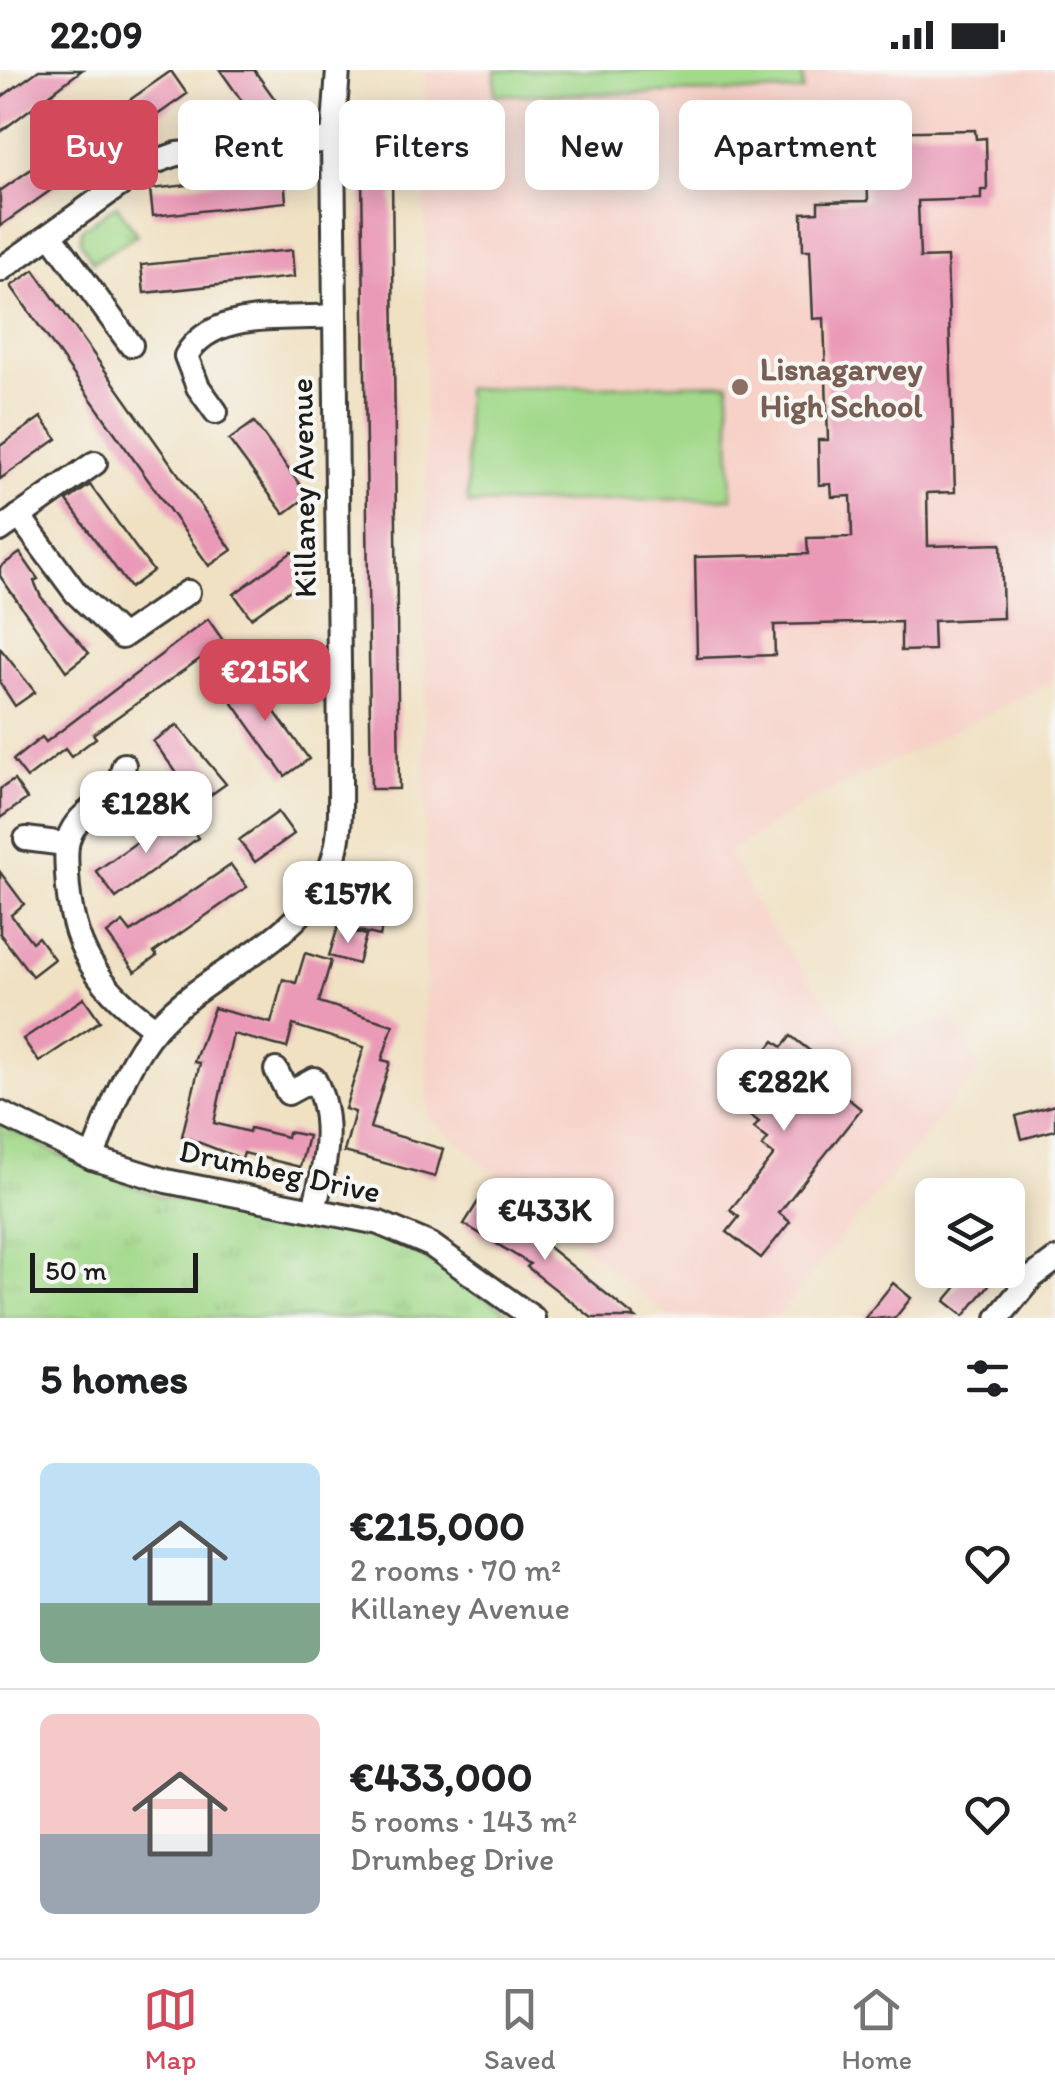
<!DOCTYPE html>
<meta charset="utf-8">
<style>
:root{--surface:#fff;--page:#f2f2f2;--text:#202124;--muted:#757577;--line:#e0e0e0;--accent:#d1495b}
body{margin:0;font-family:Itim,sans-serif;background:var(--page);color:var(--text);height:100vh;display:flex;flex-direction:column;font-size:38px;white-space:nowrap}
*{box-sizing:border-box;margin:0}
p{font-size:32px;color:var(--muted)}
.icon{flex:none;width:55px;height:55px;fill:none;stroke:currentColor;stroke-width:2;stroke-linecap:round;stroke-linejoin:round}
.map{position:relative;height:1248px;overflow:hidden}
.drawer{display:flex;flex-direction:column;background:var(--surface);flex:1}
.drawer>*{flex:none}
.guide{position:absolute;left:30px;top:30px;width:995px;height:90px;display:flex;gap:20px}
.tools{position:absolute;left:915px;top:1108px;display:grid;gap:20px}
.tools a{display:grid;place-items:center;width:110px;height:110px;border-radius:15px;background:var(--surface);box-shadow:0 5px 25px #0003;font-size:50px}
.scale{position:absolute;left:30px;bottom:25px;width:168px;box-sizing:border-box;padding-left:10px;border:5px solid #1c1c1c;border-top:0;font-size:28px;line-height:35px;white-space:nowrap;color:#1c1c1c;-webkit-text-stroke:8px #f6f6f2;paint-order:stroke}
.price{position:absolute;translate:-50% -85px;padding:0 22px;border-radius:20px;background:#fff;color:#222;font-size:32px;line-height:65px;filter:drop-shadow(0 2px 5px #0008)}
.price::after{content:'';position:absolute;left:50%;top:60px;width:30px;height:22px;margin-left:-15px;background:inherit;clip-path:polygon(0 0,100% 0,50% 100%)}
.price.selected{background:var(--accent);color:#fff}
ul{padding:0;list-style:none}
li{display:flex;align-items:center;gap:30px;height:250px;padding:0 40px}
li+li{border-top:2px solid var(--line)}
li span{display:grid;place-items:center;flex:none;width:280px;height:200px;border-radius:15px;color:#555}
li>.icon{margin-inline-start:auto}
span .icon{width:120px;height:120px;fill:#fffc;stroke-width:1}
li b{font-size:42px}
h2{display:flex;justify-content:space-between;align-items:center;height:120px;padding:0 40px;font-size:42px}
.tag{padding:0 35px;border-radius:15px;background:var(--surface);box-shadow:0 5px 25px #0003;font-size:35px;line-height:90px}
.tag.selected{background:var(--accent);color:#fff}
.status{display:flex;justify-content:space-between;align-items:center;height:70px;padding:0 50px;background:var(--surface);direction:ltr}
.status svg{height:28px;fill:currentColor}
.tabs{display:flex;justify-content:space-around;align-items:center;height:140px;border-top:2px solid var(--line);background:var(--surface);font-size:28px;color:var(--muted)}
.tabs a{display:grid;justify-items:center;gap:5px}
.tabs .selected{color:var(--accent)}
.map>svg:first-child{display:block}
.built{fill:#f7d1c8}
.grass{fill:url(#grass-tufts);stroke:#5f7a53;stroke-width:2.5}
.garden{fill:#a2d98a;stroke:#5f7a53;stroke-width:2.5}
.building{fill:#ea9ab7}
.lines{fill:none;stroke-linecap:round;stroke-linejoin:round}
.minor-casing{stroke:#3c3a35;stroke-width:28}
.minor{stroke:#fff;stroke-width:22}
.education-dot{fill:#8d6e63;stroke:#f6f6f2;stroke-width:4}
.labels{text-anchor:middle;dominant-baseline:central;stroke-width:8;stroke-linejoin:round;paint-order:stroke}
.education-label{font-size:32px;font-weight:bold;fill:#785e54;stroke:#f6f6f2;text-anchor:start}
.street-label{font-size:32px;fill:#1c1c1c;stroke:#f6f6f2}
</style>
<div class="status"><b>22:09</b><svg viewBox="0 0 49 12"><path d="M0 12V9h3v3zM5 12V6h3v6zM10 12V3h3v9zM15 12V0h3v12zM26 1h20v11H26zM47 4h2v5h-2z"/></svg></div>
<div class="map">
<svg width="1055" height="1248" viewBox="0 0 1055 1248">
<defs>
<pattern id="grass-tufts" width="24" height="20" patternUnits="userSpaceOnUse" patternTransform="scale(2.5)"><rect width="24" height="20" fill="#a2d98a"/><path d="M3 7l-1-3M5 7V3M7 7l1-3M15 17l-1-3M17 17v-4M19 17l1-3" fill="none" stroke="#8bba76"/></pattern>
</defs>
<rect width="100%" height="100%" fill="#f6f6f2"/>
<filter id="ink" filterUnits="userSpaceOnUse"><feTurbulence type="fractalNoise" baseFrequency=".01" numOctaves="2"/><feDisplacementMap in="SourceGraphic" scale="20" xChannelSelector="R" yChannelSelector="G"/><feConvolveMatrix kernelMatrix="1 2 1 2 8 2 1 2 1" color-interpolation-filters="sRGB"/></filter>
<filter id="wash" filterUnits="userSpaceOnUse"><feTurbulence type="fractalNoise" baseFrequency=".0048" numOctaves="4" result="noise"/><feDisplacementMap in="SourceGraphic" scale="40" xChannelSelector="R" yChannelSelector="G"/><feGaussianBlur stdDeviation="2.25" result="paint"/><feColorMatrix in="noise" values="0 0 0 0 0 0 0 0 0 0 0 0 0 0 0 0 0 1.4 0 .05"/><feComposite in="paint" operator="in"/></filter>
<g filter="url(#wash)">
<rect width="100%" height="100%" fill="#f0e1c3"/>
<!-- built -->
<path class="built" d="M 425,0 L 1055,0 L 1055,611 L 800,736 L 728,783 L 767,852 L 860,976 L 948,948 L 969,973 L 979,999 L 776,1248 L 670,1248 L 429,1048 L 425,952 Z"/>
<!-- grass -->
<g class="grass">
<path d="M 117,135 L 137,165 L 93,192 L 80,171 L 82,159 Z"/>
<path d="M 0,1053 L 58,1084 L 161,1127 L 321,1150 L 404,1175 L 516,1248 L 0,1248 Z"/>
</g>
<!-- garden -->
<g class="garden">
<path d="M 495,0 L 803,0 L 803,21 L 495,25 Z"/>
<path d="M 729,313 L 732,428 L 468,434 L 465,319 Z"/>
</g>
<g id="blocks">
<!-- building -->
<g class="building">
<path d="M 39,0 L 82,0 L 0,62 L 0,28 Z"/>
<path d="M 220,0 L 254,0 L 279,35 L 256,51 Z"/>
<path d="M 171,1 L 187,24 L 0,156 L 0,121 Z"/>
<path d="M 975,60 L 976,69 L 986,68 L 987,120 L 981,120 L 981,129 L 918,131 L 920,188 L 947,187 L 955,422 L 927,423 L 928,476 L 1001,474 L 1003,548 L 933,551 L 934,580 L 901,581 L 901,552 L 774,555 L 775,585 L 697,588 L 695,487 L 808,484 L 807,468 L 852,467 L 851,426 L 832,427 L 831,414 L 819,415 L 818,370 L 828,370 L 824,248 L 813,249 L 810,180 L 803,180 L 802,143 L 818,142 L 818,132 L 868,131 L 866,62 Z"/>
<path d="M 284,105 L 286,132 L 153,146 L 150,119 Z"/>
<path d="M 362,107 L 392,107 L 399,719 L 371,719 Z"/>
<path d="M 292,180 L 294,207 L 144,223 L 141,195 Z"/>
<path d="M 34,200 L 232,480 L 209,496 L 11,216 Z"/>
<path d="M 41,347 L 57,369 L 0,409 L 0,376 Z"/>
<path d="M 254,352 L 308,426 L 284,444 L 229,370 Z"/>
<path d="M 90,415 L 153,501 L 130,518 L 67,431 Z"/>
<path d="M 292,482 L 310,506 L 251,548 L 234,524 Z"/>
<path d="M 20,483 L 38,509 L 34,511 L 41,527 L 89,583 L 66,601 L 0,506 L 0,497 Z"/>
<path d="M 208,549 L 224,572 L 93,664 L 96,668 L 71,687 L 65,679 L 27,708 L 13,690 L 42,667 L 46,672 Z"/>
<path d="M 0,578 L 35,622 L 15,636 L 0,613 Z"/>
<path d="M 245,601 L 309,689 L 285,706 L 222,618 Z"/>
<path d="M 177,655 L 226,714 L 199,733 L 153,671 Z"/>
<path d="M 14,710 L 27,729 L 0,748 L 0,719 Z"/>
<path d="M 278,742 L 294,764 L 255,792 L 239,770 Z"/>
<path d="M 184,748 L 198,768 L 116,828 L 96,801 L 164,753 L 168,759 Z"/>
<path d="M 231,795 L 247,817 L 154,882 L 157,886 L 135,902 L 107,864 L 123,852 L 131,862 Z"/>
<path d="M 0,802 L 24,834 L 11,845 L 32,872 L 38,867 L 54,889 L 32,906 L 0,864 Z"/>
<path d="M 365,802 L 393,809 L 380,866 L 351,859 Z"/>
<path d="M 338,857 L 366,865 L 358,894 L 329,886 Z"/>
<path d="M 305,883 L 331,891 L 319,932 L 393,955 L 382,990 L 390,992 L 370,1058 L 443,1079 L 435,1107 L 344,1082 L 355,1042 L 345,1039 L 364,977 L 293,955 L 287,978 L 233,964 L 214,1053 L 249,1062 L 250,1058 L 287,1067 L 288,1062 L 308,1066 L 300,1097 L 244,1083 L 242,1089 L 182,1066 L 200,993 L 194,992 L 214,938 L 271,953 L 283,909 L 296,913 Z"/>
<path d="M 84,928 L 100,951 L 39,992 L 23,969 Z"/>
<path d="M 791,966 L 810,981 L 804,988 L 824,1004 L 821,1007 L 861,1039 L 779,1143 L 790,1152 L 761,1188 L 727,1162 L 739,1147 L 730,1140 L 774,1085 L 762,1076 L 768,1069 L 754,1058 L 759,1052 L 720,1022 L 755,978 L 763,985 L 774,971 L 782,977 Z"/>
<path d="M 1055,1035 L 1055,1060 L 1022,1069 L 1016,1046 Z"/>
<path d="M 479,1130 L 523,1156 L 636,1248 L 592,1248 L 527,1197 L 530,1194 L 464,1154 Z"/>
<path d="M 971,1200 L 1001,1200 L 964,1246 L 945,1231 Z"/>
<path d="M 893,1213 L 911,1228 L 895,1248 L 865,1248 Z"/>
</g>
</g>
</g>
<g filter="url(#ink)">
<use href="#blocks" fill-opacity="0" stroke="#3c3a35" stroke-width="2.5"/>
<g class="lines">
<defs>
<g id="minor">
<path d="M 51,165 L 131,275"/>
<path d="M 0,200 L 149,94 L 177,84 L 333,70"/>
<path d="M 216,342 L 198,317 L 186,286 C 212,239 284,250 333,246"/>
<path d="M 19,446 L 76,523 L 122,567 L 188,522"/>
<path d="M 0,460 L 95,393"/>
<path d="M 124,695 C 115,733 98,727 77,753 C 64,769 66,785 67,804 C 70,874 97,919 155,958"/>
<path d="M 118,720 L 162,734"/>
<path d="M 26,769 L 65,774"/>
<path d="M 276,1000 L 288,1023 L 314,1009 C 336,1049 325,1097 314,1139"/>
<path d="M 0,1043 L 92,1088 L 166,1111 L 379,1153 L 431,1175 L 533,1248"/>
<path d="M 92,1088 C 110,1044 125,993 157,957 C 212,895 313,870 335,783 C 343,753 339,714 340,683 L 333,70 L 338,0"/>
<path d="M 998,1248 L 1031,1208 L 1055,1190"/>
</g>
</defs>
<!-- minor casing -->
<use href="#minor" class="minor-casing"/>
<!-- minor -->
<use href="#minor" class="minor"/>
</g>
</g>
<!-- markers -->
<circle class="education-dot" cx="740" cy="317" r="10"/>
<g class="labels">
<!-- education labels -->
<g class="education-label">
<text x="760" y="299">Lisnagarvey<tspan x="760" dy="37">High School</tspan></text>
</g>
<!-- street labels -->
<g class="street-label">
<text transform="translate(303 418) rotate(-91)">Killaney Avenue</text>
<text transform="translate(280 1101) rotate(12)">Drumbeg Drive</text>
</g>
</g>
</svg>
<div class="tools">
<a><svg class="icon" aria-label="layers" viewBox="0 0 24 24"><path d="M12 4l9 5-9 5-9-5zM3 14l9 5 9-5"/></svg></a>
</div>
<div class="scale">50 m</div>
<b class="price selected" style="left:265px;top:654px">€215K</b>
<b class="price" style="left:146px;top:786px">€128K</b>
<b class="price" style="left:348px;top:876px">€157K</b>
<b class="price" style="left:784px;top:1064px">€282K</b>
<b class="price" style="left:545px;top:1193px">€433K</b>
<div class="guide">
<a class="tag selected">Buy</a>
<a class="tag">Rent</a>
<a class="tag">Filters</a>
<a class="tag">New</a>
<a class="tag">Apartment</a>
</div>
</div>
<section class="drawer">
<h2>5 homes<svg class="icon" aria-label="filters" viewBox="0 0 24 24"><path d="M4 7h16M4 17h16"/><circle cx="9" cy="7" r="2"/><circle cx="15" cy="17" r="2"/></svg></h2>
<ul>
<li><span style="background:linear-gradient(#bfe0f5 70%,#7fa58c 0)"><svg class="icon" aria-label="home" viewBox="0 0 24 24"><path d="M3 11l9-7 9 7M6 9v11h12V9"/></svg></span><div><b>€215,000</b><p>2 rooms · 70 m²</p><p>Killaney Avenue</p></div><svg class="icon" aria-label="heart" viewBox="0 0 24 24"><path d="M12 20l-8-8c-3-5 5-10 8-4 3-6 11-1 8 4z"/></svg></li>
<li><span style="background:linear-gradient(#f6c9c9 60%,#9aa5b1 0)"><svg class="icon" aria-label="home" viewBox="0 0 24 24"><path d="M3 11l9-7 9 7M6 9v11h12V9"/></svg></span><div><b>€433,000</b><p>5 rooms · 143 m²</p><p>Drumbeg Drive</p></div><svg class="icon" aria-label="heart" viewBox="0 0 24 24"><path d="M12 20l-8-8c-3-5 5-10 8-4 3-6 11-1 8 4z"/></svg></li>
</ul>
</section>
<nav class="tabs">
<a class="selected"><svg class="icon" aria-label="map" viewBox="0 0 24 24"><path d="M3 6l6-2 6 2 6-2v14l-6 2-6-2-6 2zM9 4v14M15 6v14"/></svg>Map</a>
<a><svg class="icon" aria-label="saved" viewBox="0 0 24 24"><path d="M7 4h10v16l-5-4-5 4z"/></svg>Saved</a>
<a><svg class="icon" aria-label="home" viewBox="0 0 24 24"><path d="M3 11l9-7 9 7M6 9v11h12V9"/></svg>Home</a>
</nav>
